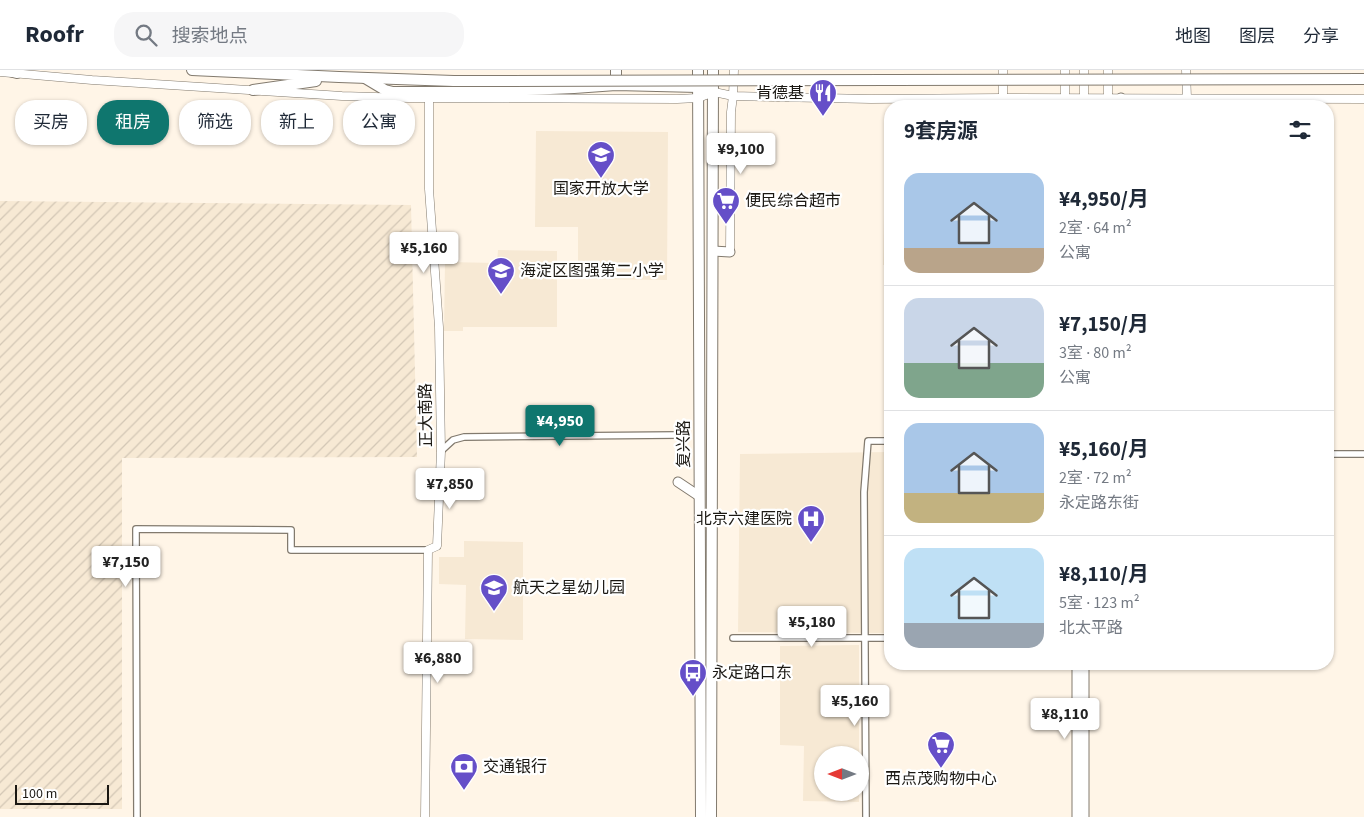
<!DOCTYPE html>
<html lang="zh">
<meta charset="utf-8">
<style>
:root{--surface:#fff;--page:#f6f6f7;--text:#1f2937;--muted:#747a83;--line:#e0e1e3;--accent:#0f766e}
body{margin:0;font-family:"Source Sans 3","Noto Sans SC",sans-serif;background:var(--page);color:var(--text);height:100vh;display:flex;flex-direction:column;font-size:19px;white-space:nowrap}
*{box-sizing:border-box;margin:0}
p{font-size:16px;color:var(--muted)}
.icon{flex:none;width:28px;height:28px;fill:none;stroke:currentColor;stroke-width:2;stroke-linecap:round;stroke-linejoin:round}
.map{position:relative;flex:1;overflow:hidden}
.panel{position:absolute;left:884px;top:30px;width:450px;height:570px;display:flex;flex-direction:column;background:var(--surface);border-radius:20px;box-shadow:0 1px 4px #0004}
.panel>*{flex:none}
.top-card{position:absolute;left:15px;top:30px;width:475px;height:45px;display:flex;gap:10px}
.needle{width:32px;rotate:270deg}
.buttons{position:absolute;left:814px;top:676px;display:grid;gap:10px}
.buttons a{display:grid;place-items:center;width:55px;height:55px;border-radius:50%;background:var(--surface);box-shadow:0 1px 4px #0004;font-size:25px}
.scale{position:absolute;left:15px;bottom:12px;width:94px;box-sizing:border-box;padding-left:5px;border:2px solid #1b1813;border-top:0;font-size:14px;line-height:18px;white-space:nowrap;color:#1b1813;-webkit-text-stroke:4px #fff;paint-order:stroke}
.price{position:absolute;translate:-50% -42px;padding:0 11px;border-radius:5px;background:#fff;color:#222;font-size:16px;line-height:32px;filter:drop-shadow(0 1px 2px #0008)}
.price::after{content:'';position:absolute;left:50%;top:30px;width:15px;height:11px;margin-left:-8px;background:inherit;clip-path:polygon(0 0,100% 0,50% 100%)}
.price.current{background:var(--accent);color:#fff}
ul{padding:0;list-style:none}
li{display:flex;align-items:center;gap:15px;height:125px;padding:0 20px}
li+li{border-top:1px solid var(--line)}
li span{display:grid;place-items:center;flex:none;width:140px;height:100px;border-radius:15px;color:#555}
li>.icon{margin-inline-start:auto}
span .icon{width:60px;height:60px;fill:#fffc;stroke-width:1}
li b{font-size:21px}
h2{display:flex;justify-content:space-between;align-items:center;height:60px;padding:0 20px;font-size:21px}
.tag{padding:0 18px;border-radius:20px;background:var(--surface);box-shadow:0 1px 4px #0004;font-size:18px;line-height:45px}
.tag.current{background:var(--accent);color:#fff}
header{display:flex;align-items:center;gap:30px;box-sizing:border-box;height:70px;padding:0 25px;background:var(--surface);border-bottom:1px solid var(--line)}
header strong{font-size:24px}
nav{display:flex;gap:28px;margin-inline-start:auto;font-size:18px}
.search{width:350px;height:45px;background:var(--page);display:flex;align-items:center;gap:12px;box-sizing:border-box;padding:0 18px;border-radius:20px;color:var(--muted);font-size:19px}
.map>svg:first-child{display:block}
.built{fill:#f7e9d4}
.industrial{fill:url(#industrial-furrows)}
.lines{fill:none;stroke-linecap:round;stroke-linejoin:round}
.minor-casing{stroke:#827a6e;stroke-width:8}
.tertiary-casing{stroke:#827a6e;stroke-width:9}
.secondary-casing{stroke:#827a6e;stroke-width:11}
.primary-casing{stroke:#827a6e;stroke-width:11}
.trunk-casing{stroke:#827a6e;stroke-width:12}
.minor{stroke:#fff;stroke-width:5.5}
.tertiary{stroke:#fff;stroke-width:8}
.secondary{stroke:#fff;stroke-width:9}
.primary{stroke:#fff;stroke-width:9}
.trunk{stroke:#fff;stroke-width:10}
.trunk-bridge-casing{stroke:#827a6e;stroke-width:12;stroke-linecap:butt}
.trunk-bridge{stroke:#fff;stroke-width:10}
.labels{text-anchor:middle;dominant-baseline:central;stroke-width:4.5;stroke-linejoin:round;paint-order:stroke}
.poi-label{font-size:16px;fill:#1b1813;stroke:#fff;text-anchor:start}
.street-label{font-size:16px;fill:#1b1813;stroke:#fff}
</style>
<header>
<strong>Roofr</strong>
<div class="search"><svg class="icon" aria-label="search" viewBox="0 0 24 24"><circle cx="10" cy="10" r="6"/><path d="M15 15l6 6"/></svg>搜索地点</div>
<nav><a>地图</a><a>图层</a><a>分享</a></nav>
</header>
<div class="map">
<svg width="1364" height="747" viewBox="0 0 1364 747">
<defs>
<pattern id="industrial-furrows" width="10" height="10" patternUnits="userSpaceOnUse" patternTransform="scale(1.25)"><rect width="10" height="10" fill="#f7e9d4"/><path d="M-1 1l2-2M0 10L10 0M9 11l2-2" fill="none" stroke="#d3c7b5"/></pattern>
</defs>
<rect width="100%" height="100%" fill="#fff5e7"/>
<!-- built -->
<g class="built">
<path d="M 886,41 L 890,41 L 890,195 L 883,195 Z"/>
<path d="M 536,61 L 668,62 L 667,210 L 578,209 L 578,157 L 535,157 Z"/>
<path d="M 498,180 L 557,181 L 557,257 L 463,257 L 463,261 L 444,261 L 445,192 L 497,193 Z"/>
<path d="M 890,382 L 890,563 L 738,562 L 740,384 Z"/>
<path d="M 464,471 L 523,472 L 523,570 L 465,569 L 466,515 L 439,514 L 439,487 L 464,487 Z"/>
<path d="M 859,575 L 859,685 L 822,685 L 822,722 L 859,723 L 859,732 L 803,731 L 804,676 L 780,675 L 780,576 Z"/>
</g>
<!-- industrial -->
<path class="industrial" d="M 0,131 L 411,135 L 417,387 L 122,388 L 122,739 L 0,739 Z"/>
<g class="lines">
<defs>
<g id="minor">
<path d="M 441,381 L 453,370 L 464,367 L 677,365"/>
<path d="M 1328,384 L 1364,384"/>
<path d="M 733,568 L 890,568"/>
<path d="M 137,747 L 136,459 L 291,460 L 291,480 L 428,480"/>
<path d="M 866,747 L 864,422 L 868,371 L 890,371"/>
</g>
<g id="tertiary">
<path d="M 1003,0 L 1003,28"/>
<path d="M 1065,0 L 1065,28"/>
<path d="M 1084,0 L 1084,28"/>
<path d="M 1108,0 L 1108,28"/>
<path d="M 1186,0 L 1187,28"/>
<path d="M 0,2 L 92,10 L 342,26 L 408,28 L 677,29 L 698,28 L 714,22 L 733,26 L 871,29 L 1003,28 L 1364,29"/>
<path d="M 730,182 L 731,42 L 733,26 L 734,0"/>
<path d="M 425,747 L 428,480 L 437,476 L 441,381 L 439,257 L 429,119 L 429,28"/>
</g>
<g id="secondary">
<path d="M 1121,28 L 1122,36"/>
<path d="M 1111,29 L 1112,36"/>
<path d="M 1077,594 L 1077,747"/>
<path d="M 1084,747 L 1084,594"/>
</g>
<g id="primary">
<path d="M 713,181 L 730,182"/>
<path d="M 678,412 L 699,426"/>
</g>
<g id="trunk">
<path d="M 6,0 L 17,3"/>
<path d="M 192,0 L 339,7 L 454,11"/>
<path d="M 616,0 L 616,15"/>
<path d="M 698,0 L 701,747"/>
<path d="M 365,8 L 385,20 L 393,22 L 479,22 L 574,18 L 616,15 L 698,17 L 714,22"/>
<path d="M 253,20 L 316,11"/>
<path d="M 711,747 L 713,0"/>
</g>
</defs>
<!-- minor casing -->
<use href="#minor" class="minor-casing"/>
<!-- tertiary casing -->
<use href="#tertiary" class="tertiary-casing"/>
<!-- secondary casing -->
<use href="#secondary" class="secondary-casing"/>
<!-- primary casing -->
<use href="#primary" class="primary-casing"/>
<!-- trunk casing -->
<use href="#trunk" class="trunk-casing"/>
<!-- minor -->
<use href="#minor" class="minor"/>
<!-- tertiary -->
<use href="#tertiary" class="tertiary"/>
<!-- secondary -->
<use href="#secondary" class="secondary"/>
<!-- primary -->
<use href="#primary" class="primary"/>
<!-- trunk -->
<use href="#trunk" class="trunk"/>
<defs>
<path id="trunk-bridge" d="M 454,11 L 1364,9"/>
</defs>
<!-- trunk-bridge casing -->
<use href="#trunk-bridge" class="trunk-bridge-casing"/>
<!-- trunk-bridge -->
<use href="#trunk-bridge" class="trunk-bridge"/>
</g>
<!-- icons -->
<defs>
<symbol id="restaurant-pin" viewBox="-11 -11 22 30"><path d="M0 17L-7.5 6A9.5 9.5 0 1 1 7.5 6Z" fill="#654fc8" stroke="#fff"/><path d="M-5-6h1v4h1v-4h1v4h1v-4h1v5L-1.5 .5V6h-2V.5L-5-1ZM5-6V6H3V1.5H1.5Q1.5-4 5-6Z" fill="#fff"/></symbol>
<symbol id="university-pin" viewBox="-11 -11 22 30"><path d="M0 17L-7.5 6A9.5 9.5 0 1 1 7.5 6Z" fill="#654fc8" stroke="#fff"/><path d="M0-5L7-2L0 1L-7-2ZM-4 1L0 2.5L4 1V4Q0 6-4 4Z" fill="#fff"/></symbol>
<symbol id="supermarket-pin" viewBox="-11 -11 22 30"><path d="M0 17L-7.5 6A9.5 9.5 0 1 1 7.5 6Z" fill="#654fc8" stroke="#fff"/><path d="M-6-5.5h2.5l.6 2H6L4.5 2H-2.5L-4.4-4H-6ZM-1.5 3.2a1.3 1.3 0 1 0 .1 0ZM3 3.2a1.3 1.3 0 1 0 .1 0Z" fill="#fff"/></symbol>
<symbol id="school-pin" viewBox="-11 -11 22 30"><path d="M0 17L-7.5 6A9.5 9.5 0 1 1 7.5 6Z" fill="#654fc8" stroke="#fff"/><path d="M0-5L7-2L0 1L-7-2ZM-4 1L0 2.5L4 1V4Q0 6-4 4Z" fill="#fff"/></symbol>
<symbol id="hospital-pin" viewBox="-11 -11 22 30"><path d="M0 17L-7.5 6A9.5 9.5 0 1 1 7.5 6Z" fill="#654fc8" stroke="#fff"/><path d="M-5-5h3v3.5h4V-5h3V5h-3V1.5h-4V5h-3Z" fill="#fff"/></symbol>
<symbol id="bus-pin" viewBox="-11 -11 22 30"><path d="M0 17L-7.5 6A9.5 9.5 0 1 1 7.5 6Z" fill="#654fc8" stroke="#fff"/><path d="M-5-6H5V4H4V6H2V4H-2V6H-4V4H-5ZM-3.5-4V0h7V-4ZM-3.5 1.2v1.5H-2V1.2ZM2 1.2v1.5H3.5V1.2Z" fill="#fff"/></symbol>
<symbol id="bank-pin" viewBox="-11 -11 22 30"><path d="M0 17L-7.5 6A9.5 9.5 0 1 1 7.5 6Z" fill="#654fc8" stroke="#fff"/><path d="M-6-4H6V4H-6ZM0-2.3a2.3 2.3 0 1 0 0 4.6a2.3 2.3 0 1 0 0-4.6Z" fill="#fff"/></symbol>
</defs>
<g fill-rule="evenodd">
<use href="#restaurant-pin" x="807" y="7" width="32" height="43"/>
<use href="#university-pin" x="585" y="69" width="32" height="43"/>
<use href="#supermarket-pin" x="710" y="115" width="32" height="43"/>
<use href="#school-pin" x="485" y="185" width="32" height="43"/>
<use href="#hospital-pin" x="795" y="433" width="32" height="43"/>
<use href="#school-pin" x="478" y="502" width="32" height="43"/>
<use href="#bus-pin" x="677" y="587" width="32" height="43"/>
<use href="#supermarket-pin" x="925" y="659" width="32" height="43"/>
<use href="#bank-pin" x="448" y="681" width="32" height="43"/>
</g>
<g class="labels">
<!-- poi labels -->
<g class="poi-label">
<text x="804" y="23" text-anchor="end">肯德基</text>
<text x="601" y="119" text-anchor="middle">国家开放大学</text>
<text x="745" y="131">便民综合超市</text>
<text x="520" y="201">海淀区图强第二小学</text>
<text x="792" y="449" text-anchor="end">北京六建医院</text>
<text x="513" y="518">航天之星幼儿园</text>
<text x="712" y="603">永定路口东</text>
<text x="483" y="697">交通银行</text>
<text x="941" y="709" text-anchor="middle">西点茂购物中心</text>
</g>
<!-- street labels -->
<g class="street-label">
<text transform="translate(426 345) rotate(-91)">正大南路</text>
<text transform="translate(684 374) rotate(-90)">复兴路</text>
</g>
</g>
</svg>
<div class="buttons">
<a><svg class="needle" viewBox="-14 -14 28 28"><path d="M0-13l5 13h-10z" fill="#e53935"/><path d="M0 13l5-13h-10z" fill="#747a83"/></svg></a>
</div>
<div class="scale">100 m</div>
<b class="price" style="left:741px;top:105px">¥9,100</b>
<b class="price" style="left:424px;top:204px">¥5,160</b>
<b class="price current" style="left:560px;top:377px">¥4,950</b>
<b class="price" style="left:450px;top:440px">¥7,850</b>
<b class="price" style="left:126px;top:518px">¥7,150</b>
<b class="price" style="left:812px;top:578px">¥5,180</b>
<b class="price" style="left:438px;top:614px">¥6,880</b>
<b class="price" style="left:855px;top:657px">¥5,160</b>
<b class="price" style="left:1065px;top:670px">¥8,110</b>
<div class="top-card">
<a class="tag">买房</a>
<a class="tag current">租房</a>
<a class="tag">筛选</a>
<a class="tag">新上</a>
<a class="tag">公寓</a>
</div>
<section class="panel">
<h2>9套房源<svg class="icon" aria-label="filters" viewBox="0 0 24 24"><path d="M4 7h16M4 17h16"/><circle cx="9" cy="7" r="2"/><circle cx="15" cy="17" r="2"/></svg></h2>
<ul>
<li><span style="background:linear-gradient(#a9c7e8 75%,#b9a48a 0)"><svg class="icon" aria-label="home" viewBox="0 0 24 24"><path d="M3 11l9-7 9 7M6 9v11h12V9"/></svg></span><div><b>¥4,950/月</b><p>2室 · 64 m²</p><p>公寓</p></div></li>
<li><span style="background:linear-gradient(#c9d6e8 65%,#7fa58c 0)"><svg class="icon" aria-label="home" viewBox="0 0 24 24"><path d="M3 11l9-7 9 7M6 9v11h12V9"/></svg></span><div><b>¥7,150/月</b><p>3室 · 80 m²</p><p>公寓</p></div></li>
<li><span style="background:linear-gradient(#a9c7e8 70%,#c2b280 0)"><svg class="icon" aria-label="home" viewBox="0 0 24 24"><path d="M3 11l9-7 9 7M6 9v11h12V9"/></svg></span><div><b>¥5,160/月</b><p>2室 · 72 m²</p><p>永定路东街</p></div></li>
<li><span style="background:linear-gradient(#bfe0f5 75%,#9aa5b1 0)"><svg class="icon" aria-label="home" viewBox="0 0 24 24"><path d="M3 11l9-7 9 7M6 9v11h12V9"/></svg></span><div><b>¥8,110/月</b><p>5室 · 123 m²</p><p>北太平路</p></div></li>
</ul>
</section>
</div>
